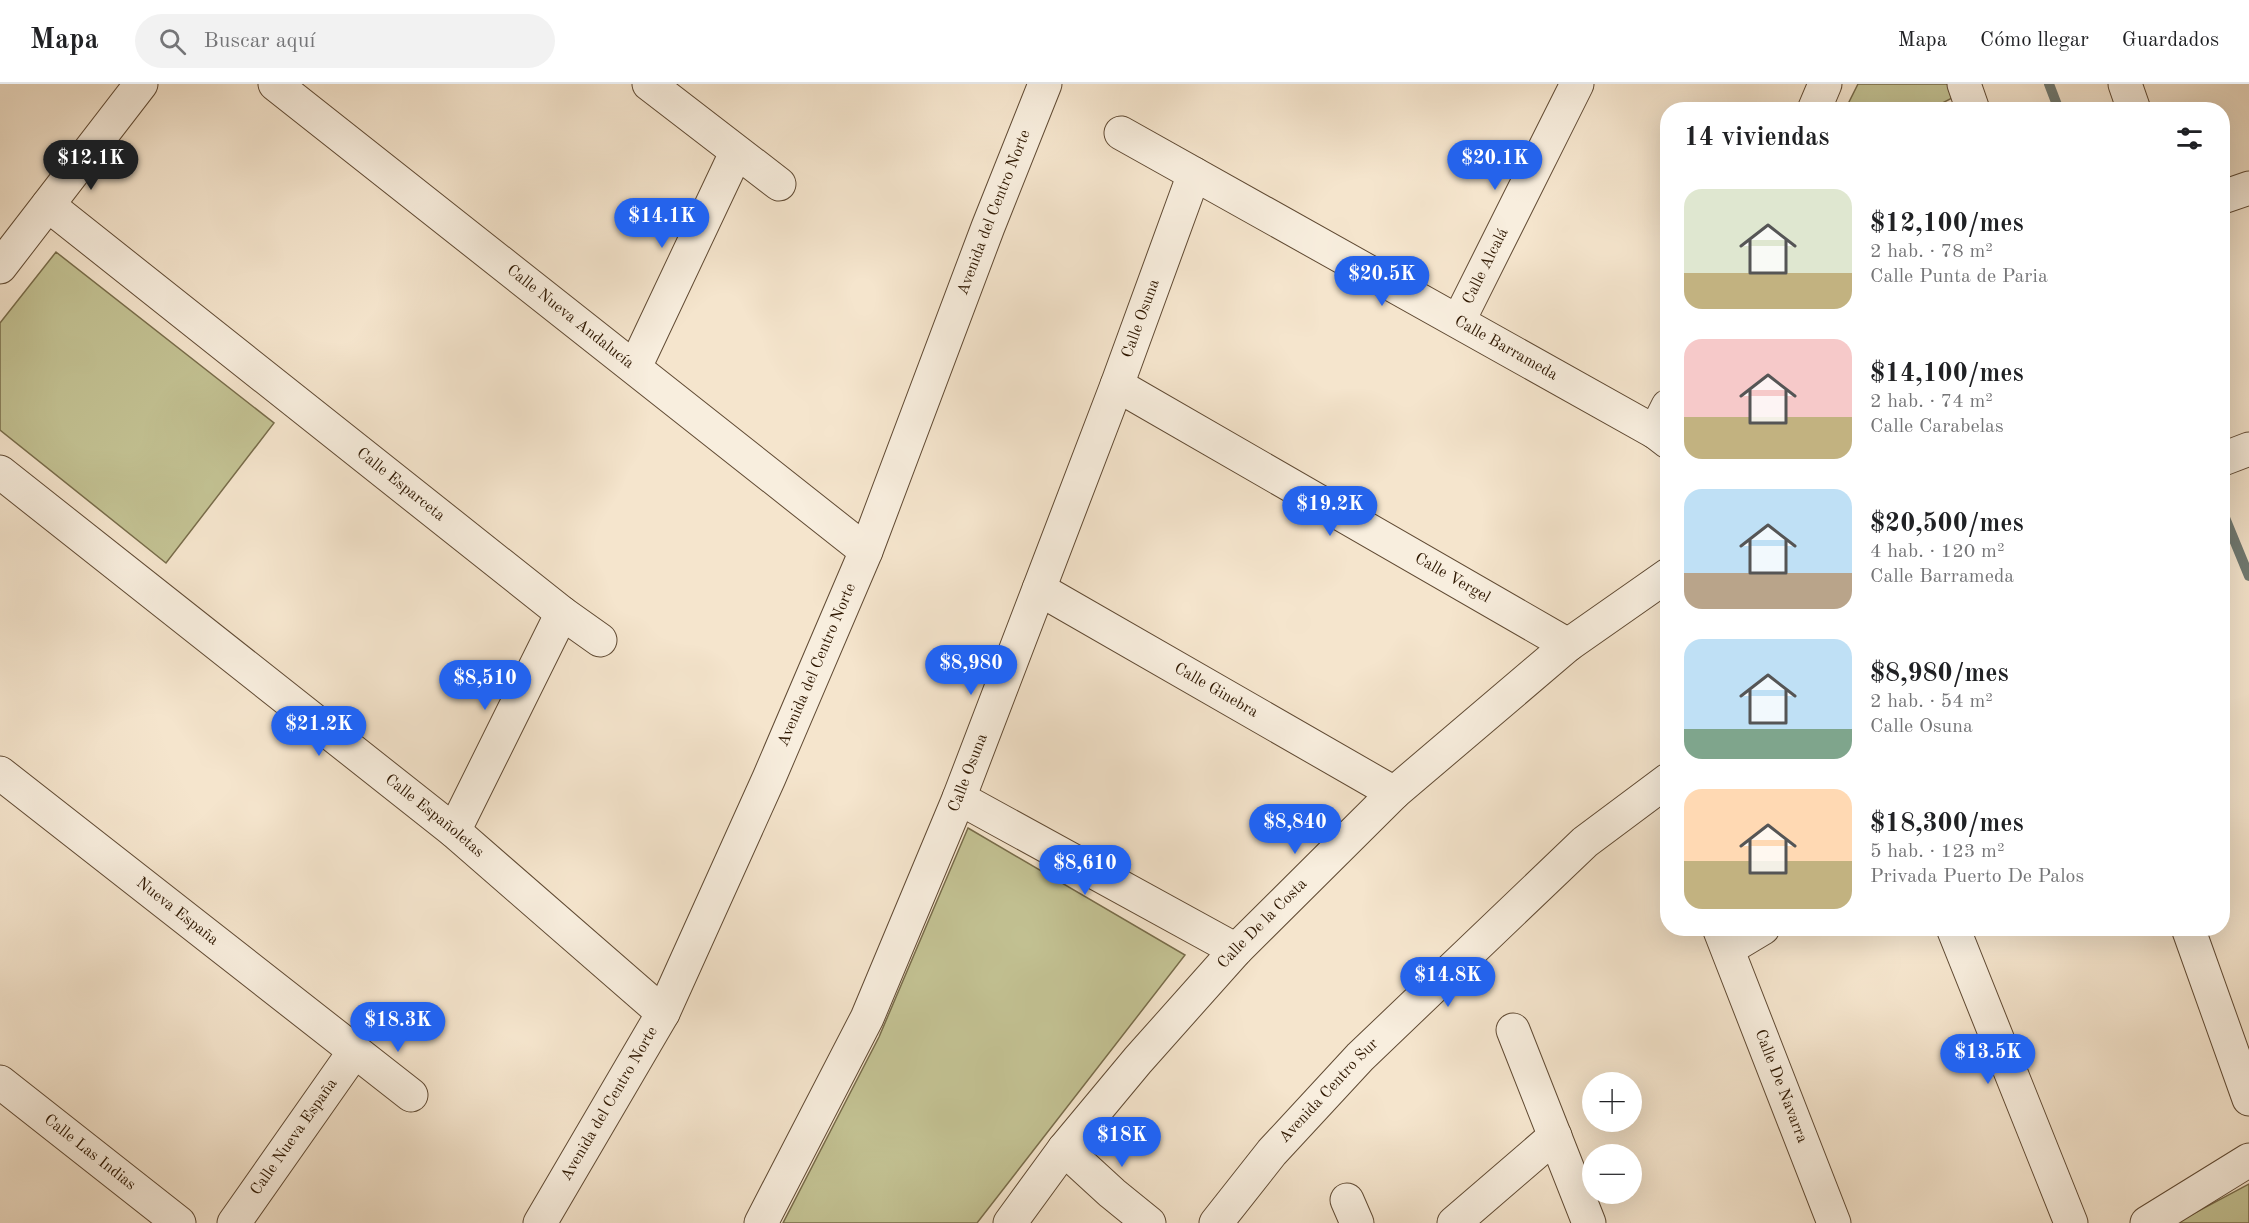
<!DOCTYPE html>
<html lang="es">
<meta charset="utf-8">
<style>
:root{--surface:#fff;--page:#f2f2f2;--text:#202124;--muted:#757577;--line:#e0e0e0;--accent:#2563eb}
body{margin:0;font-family:"Old Standard TT",serif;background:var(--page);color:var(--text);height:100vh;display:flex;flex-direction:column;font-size:22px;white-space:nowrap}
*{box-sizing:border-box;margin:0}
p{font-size:20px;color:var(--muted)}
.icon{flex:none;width:33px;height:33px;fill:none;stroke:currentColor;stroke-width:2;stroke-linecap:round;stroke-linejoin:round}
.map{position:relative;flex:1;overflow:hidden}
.side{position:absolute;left:1660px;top:18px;width:570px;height:834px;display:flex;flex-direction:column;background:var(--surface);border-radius:24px;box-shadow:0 6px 24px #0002}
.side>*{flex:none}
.buttons{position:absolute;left:1582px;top:988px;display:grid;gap:12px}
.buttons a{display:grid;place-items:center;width:60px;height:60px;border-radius:50%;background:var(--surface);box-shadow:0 6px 24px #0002;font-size:30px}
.price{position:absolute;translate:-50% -51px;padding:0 14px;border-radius:21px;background:var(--accent);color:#fff;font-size:20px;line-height:39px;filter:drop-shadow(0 2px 3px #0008)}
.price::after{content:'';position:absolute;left:50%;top:36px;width:18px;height:14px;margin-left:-9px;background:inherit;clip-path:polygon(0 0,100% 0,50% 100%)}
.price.active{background:#222;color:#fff}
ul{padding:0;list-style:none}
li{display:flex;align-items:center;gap:18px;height:150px;padding:0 24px}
li span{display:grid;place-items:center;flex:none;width:168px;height:120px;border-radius:18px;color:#555}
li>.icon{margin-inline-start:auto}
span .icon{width:72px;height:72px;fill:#fffc;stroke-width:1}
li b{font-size:26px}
h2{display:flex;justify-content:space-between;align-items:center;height:72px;padding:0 24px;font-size:26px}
header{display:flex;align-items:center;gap:36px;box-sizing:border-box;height:84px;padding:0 30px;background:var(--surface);border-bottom:2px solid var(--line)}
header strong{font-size:28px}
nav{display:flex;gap:33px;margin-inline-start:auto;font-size:21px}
.search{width:420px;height:54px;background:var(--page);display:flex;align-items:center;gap:15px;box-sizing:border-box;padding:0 21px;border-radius:33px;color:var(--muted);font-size:22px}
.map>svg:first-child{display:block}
.green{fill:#c3c293;stroke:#786c4a;stroke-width:1.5}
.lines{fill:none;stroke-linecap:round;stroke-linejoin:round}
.stream{stroke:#717b73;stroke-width:10}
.minor-casing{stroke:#604a33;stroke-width:35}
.minor{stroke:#f8eede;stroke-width:33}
.labels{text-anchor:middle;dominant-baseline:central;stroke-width:4.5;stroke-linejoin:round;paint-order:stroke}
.street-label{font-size:16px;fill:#2e1700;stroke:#f8eede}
</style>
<header>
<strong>Mapa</strong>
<div class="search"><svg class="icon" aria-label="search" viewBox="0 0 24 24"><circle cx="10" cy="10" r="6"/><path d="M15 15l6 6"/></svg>Buscar aquí</div>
<nav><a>Mapa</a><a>Cómo llegar</a><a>Guardados</a></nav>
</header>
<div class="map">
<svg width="2249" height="1139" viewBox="0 0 2249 1139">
<rect width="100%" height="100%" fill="#f5e5cd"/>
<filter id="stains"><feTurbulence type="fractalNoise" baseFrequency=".00333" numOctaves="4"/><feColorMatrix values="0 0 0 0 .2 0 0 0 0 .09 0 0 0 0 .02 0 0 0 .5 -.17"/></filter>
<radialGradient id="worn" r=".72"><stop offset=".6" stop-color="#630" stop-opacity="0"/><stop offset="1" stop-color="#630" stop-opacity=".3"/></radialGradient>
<!-- green -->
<g class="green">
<path d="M 1858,0 L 1951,0 L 1956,12 L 1931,25 L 1845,26 Z"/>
<path d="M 56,168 L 274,339 L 166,479 L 0,346 L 0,239 Z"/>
<path d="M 968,744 L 1185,871 L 977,1139 L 783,1139 L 879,953 Z"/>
<path d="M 2249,1100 L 2249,1139 L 2176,1139 Z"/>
</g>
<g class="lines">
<!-- stream -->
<g class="stream">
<path d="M 2049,0 L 2059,26"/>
<path d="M 2223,429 L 2249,492"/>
</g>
<defs>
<g id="minor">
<path id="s1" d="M 275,0 L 866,467"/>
<path d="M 649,0 L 779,100"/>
<path d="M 1964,0 L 1973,26"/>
<path d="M 2125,0 L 2134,26"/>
<path d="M 1814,26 L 1825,0"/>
<path id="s2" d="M 1121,49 L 1655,348 L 1668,358"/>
<path d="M 2223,113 L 2249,104"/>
<path id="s3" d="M 48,121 L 562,529 L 600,556"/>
<path d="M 0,183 L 141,0"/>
<path id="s4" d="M 1459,236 L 1577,0"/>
<path d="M 635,283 L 736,69"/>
<path id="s5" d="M 1117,301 L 1568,561"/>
<path d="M 1655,348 L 1668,322"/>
<path d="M 2223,375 L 2249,365"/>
<path id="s6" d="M 0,388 L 454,747 L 663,929"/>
<path id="s7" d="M 1039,505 L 1394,709"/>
<path id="s8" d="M 0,689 L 411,1011"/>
<path d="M 959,714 L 1236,866"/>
<path d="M 454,747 L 562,529"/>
<path id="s9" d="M 1719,844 L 1834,1139"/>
<path d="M 1953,844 L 2071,1139"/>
<path d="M 2188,844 L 2249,1015"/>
<path d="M 1728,865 L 1763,844"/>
<path d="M 1513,946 L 1589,1139"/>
<path id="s10" d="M 0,998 L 179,1139"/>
<path d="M 1064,1065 L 1112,1109 L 1149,1139"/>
<path d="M 1347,1116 L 1357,1139"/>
<path id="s11" d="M 234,1139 L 354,968"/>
<path id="s12" d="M 540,1139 L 663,929 L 769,694 L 866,467 L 988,143 L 1045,0"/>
<path id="s13" d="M 761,1139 L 867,934 L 959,714 L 1117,301 L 1194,90"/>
<path id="s14" d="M 1010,1139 L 1064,1065 L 1138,976 L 1236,866 L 1394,709 L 1568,561 L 1668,491"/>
<path id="s15" d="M 1216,1139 L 1272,1068 L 1360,973 L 1585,758 L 1668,696"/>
<path d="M 1454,1139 L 1555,1052"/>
<path d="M 2147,1139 L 2249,1076"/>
</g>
</defs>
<!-- minor casing -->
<use href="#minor" class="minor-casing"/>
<!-- minor -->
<use href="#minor" class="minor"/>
</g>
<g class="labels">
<!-- street labels -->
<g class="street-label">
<text stroke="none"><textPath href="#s12" startOffset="1110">Avenida del Centro Norte</textPath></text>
<text stroke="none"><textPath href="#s4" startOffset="60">Calle Alcalá</textPath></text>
<text stroke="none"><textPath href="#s1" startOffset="376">Calle Nueva Andalucía</textPath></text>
<text stroke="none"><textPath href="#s13" startOffset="982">Calle Osuna</textPath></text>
<text stroke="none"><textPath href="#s2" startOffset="441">Calle Barrameda</textPath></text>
<text stroke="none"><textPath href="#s3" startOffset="450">Calle Esparceta</textPath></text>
<text stroke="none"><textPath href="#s5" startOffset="387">Calle Vergel</textPath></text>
<text stroke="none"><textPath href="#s12" startOffset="624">Avenida del Centro Norte</textPath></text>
<text stroke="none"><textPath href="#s7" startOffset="204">Calle Ginebra</textPath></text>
<text stroke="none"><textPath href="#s13" startOffset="496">Calle Osuna</textPath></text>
<text stroke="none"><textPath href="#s6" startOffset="554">Calle Españoletas</textPath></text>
<text stroke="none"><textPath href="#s8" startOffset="225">Nueva España</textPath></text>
<text stroke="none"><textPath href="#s14" startOffset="392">Calle De la Costa</textPath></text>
<text stroke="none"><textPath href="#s9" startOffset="170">Calle De Navarra</textPath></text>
<text stroke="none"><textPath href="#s15" startOffset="174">Avenida Centro Sur</textPath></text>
<text stroke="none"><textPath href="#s12" startOffset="138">Avenida del Centro Norte</textPath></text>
<text stroke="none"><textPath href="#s11" startOffset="105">Calle Nueva España</textPath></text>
<text stroke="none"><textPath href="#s10" startOffset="114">Calle Las Indias</textPath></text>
</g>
</g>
<rect width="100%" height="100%" filter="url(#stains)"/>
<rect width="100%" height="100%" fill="url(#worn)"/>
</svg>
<div class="buttons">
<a>+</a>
<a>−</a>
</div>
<b class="price active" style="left:91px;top:107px">$12.1K</b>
<b class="price" style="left:1495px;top:107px">$20.1K</b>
<b class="price" style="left:662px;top:165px">$14.1K</b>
<b class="price" style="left:1382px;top:223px">$20.5K</b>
<b class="price" style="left:1330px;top:453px">$19.2K</b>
<b class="price" style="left:971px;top:612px">$8,980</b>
<b class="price" style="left:485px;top:627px">$8,510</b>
<b class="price" style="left:319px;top:673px">$21.2K</b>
<b class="price" style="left:1295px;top:771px">$8,840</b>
<b class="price" style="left:1085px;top:812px">$8,610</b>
<b class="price" style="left:1448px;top:924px">$14.8K</b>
<b class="price" style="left:398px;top:969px">$18.3K</b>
<b class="price" style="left:1988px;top:1001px">$13.5K</b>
<b class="price" style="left:1122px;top:1084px">$18K</b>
<section class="side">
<h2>14 viviendas<svg class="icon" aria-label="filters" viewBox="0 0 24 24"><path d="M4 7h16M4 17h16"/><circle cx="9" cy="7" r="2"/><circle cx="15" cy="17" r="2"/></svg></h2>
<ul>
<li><span style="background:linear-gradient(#dfe7d0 70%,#c2b280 0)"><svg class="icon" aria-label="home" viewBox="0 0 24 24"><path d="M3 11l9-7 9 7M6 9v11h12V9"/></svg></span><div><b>$12,100/mes</b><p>2 hab. · 78 m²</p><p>Calle Punta de Paria</p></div></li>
<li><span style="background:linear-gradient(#f6c9c9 65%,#c2b280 0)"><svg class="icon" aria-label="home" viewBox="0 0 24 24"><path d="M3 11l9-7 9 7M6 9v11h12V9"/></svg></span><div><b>$14,100/mes</b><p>2 hab. · 74 m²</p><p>Calle Carabelas</p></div></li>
<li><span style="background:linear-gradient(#bfe0f5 70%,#b9a48a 0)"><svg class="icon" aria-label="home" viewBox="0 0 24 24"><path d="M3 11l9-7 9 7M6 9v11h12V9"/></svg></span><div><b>$20,500/mes</b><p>4 hab. · 120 m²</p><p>Calle Barrameda</p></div></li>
<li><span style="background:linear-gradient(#bfe0f5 75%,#7fa58c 0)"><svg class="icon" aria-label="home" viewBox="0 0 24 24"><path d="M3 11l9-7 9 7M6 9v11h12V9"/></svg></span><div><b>$8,980/mes</b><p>2 hab. · 54 m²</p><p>Calle Osuna</p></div></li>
<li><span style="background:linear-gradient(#ffd9b3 60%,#c2b280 0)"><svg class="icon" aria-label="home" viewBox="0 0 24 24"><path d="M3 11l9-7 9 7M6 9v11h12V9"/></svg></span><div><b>$18,300/mes</b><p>5 hab. · 123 m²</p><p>Privada Puerto De Palos</p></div></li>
</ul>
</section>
</div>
